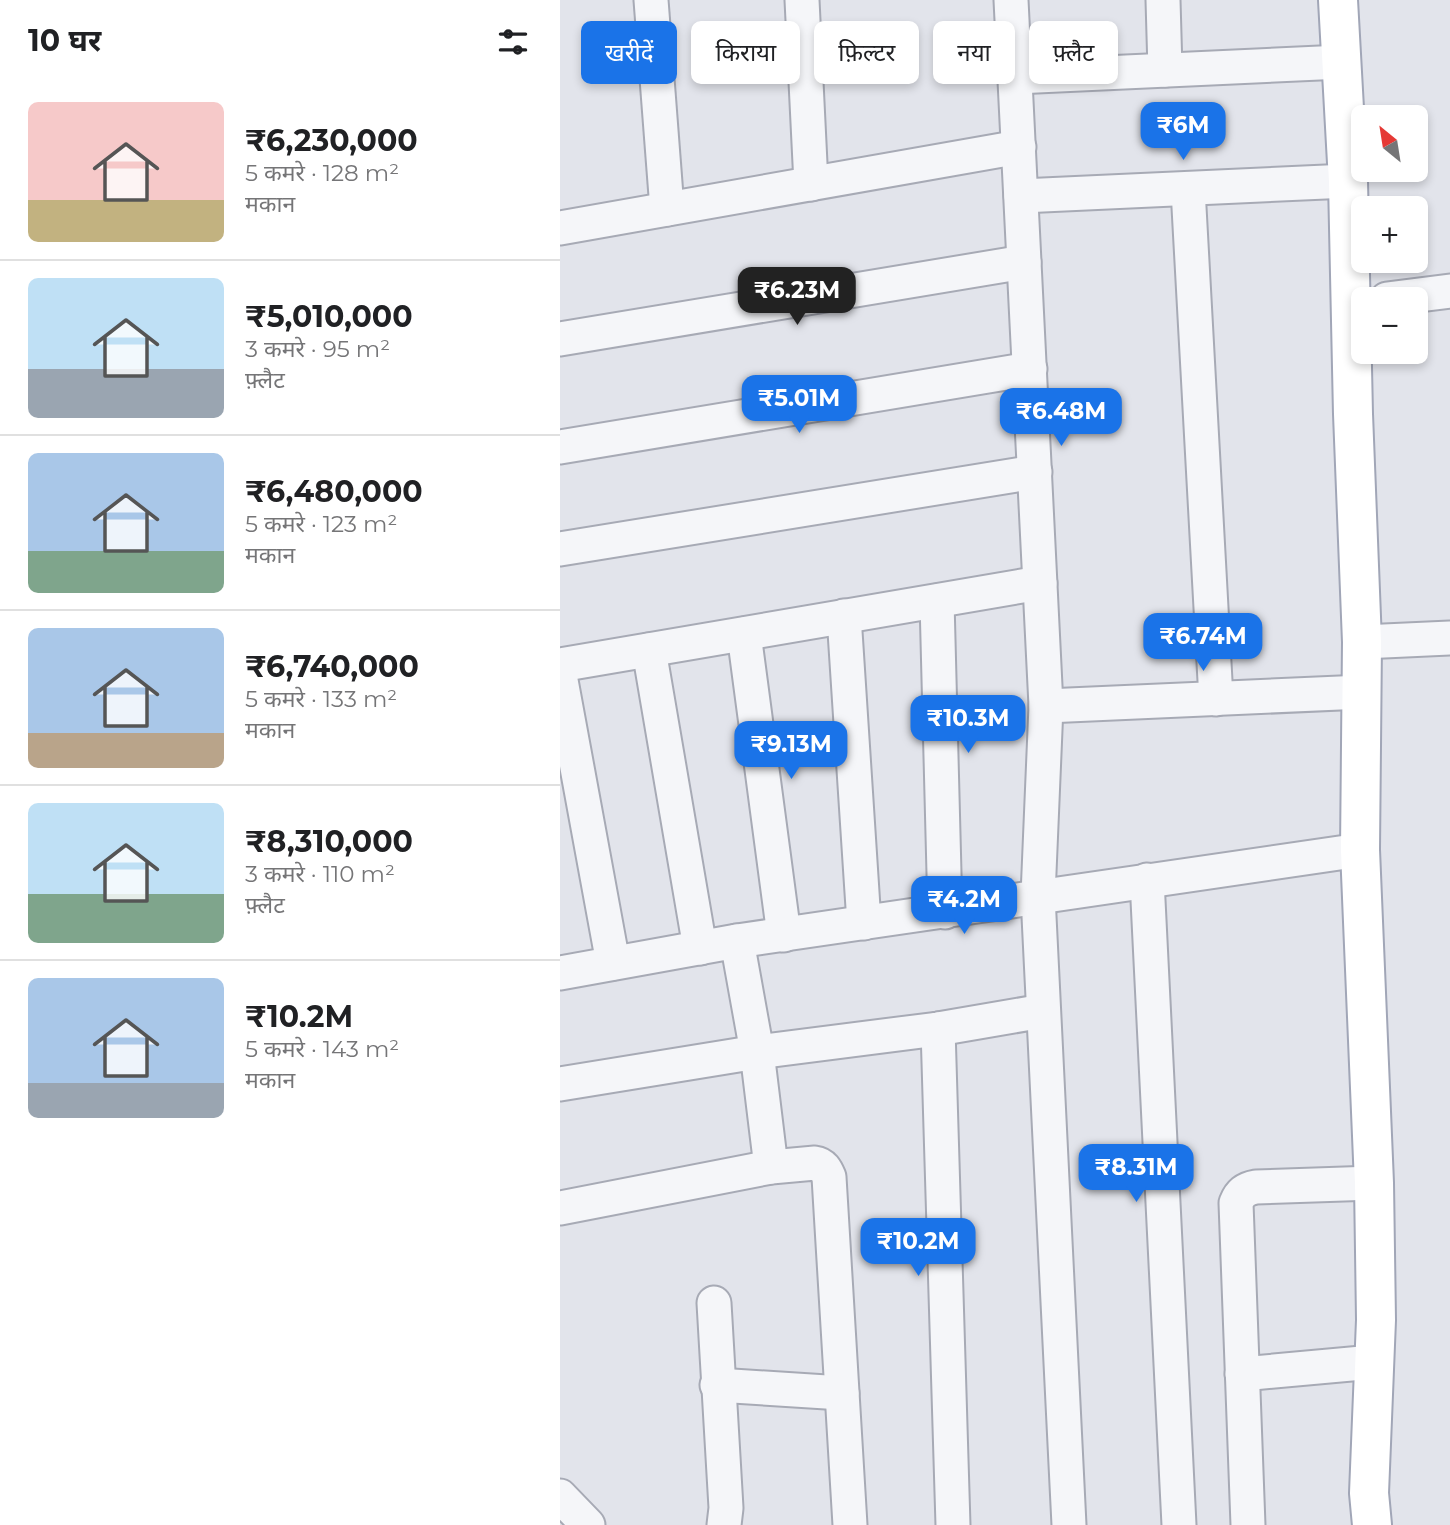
<!DOCTYPE html>
<html lang="hi">
<meta charset="utf-8">
<style>
:root{--surface:#fff;--page:#f6f6f6;--text:#202124;--muted:#757577;--line:#e0e0e0;--accent:#1a73e8}
body{margin:0;font-family:Montserrat,"Noto Sans Devanagari",sans-serif;background:var(--page);color:var(--text);height:100vh;display:flex;flex-direction:column;font-size:26px;white-space:nowrap}
*{box-sizing:border-box;margin:0}
p{font-size:23px;color:var(--muted)}
.icon{flex:none;width:38px;height:38px;fill:none;stroke:currentColor;stroke-width:2;stroke-linecap:round;stroke-linejoin:round}
.map{position:relative;flex:1;overflow:hidden}
.side{display:flex;flex-direction:column;background:var(--surface);width:560px}
.side>*{flex:none}
.guide{position:absolute;left:21px;top:21px;width:665px;height:63px;display:flex;gap:14px}
.needle{width:46px;rotate:330deg}
.buttons{position:absolute;left:791px;top:105px;display:grid;gap:14px}
.buttons a{display:grid;place-items:center;width:77px;height:77px;border-radius:10px;background:var(--surface);box-shadow:0 4px 10px #0003;font-size:35px}
.price{position:absolute;translate:-50% -60px;padding:0 16px;border-radius:14px;background:var(--accent);color:#fff;font-size:23px;line-height:46px;filter:drop-shadow(0 2px 4px #0008)}
.price::after{content:'';position:absolute;left:50%;top:42px;width:21px;height:16px;margin-left:-10px;background:inherit;clip-path:polygon(0 0,100% 0,50% 100%)}
.price.selected{background:#222;color:#fff}
ul{padding:0;list-style:none}
li{display:flex;align-items:center;gap:21px;height:175px;padding:0 28px}
li+li{border-top:2px solid var(--line)}
li span{display:grid;place-items:center;flex:none;width:196px;height:140px;border-radius:10px;color:#555}
li>.icon{margin-inline-start:auto}
span .icon{width:84px;height:84px;fill:#fffc;stroke-width:1}
li b{font-size:30px}
h2{display:flex;justify-content:space-between;align-items:center;height:84px;padding:0 28px;font-size:30px}
.pill{padding:0 24px;border-radius:10px;background:var(--surface);box-shadow:0 4px 10px #0003;font-size:24px;line-height:63px}
.pill.selected{background:var(--accent);color:#fff}
main{display:flex;flex:1;min-height:0}
.map>svg:first-child{display:block}
.lines{fill:none;stroke-linecap:round;stroke-linejoin:round}
.minor-casing{stroke:#a7aab5;stroke-width:37}
.major-casing{stroke:#a1a6b7;stroke-width:42}
.minor{stroke:#f5f6f9;stroke-width:33}
.major{stroke:#fff;stroke-width:38}
</style>
<main>
<section class="side">
<h2>10 घर<svg class="icon" aria-label="filters" viewBox="0 0 24 24"><path d="M4 7h16M4 17h16"/><circle cx="9" cy="7" r="2"/><circle cx="15" cy="17" r="2"/></svg></h2>
<ul>
<li><span style="background:linear-gradient(#f6c9c9 70%,#c2b280 0)"><svg class="icon" aria-label="home" viewBox="0 0 24 24"><path d="M3 11l9-7 9 7M6 9v11h12V9"/></svg></span><div><b>₹6,230,000</b><p>5 कमरे · 128 m²</p><p>मकान</p></div></li>
<li><span style="background:linear-gradient(#bfe0f5 65%,#9aa5b1 0)"><svg class="icon" aria-label="home" viewBox="0 0 24 24"><path d="M3 11l9-7 9 7M6 9v11h12V9"/></svg></span><div><b>₹5,010,000</b><p>3 कमरे · 95 m²</p><p>फ़्लैट</p></div></li>
<li><span style="background:linear-gradient(#a9c7e8 70%,#7fa58c 0)"><svg class="icon" aria-label="home" viewBox="0 0 24 24"><path d="M3 11l9-7 9 7M6 9v11h12V9"/></svg></span><div><b>₹6,480,000</b><p>5 कमरे · 123 m²</p><p>मकान</p></div></li>
<li><span style="background:linear-gradient(#a9c7e8 75%,#b9a48a 0)"><svg class="icon" aria-label="home" viewBox="0 0 24 24"><path d="M3 11l9-7 9 7M6 9v11h12V9"/></svg></span><div><b>₹6,740,000</b><p>5 कमरे · 133 m²</p><p>मकान</p></div></li>
<li><span style="background:linear-gradient(#bfe0f5 65%,#7fa58c 0)"><svg class="icon" aria-label="home" viewBox="0 0 24 24"><path d="M3 11l9-7 9 7M6 9v11h12V9"/></svg></span><div><b>₹8,310,000</b><p>3 कमरे · 110 m²</p><p>फ़्लैट</p></div></li>
<li><span style="background:linear-gradient(#a9c7e8 75%,#9aa5b1 0)"><svg class="icon" aria-label="home" viewBox="0 0 24 24"><path d="M3 11l9-7 9 7M6 9v11h12V9"/></svg></span><div><b>₹10.2M</b><p>5 कमरे · 143 m²</p><p>मकान</p></div></li>
</ul>
</section>
<div class="map">
<svg width="890" height="1525" viewBox="0 0 890 1525">
<rect width="100%" height="100%" fill="#e2e4eb"/>
<g class="lines">
<defs>
<g id="minor">
<path d="M 91,0 L 107,209"/>
<path d="M 242,0 L 251,184"/>
<path d="M 451,0 L 486,706 L 478,896 L 509,1525"/>
<path d="M 603,0 L 605,70"/>
<path d="M 455,77 L 782,62"/>
<path d="M 628,189 L 656,699"/>
<path d="M 461,196 L 788,181"/>
<path d="M 0,228 L 459,147"/>
<path d="M 827,299 L 890,291"/>
<path d="M 0,339 L 464,262"/>
<path d="M 0,447 L 470,369"/>
<path d="M 0,549 L 475,472"/>
<path d="M 377,601 L 385,912"/>
<path d="M 284,616 L 304,923"/>
<path d="M 184,634 L 224,935"/>
<path d="M 802,642 L 890,638"/>
<path d="M 89,650 L 140,948"/>
<path d="M 0,665 L 480,583"/>
<path d="M 0,675 L 53,963"/>
<path d="M 486,706 L 803,692"/>
<path d="M 587,880 L 619,1525"/>
<path d="M 177,941 L 197,1052 L 211,1167"/>
<path d="M 0,973 L 177,941 L 800,850"/>
<path d="M 378,1029 L 393,1525"/>
<path d="M 0,1084 L 197,1052 L 378,1029 L 483,1011"/>
<path d="M 0,1208 L 211,1167 L 255,1163 C 263,1164 266,1170 269,1177 L 290,1525"/>
<path d="M 154,1303 L 166,1508 L 164,1525"/>
<path d="M 682,1374 L 813,1362"/>
<path d="M 157,1385 L 282,1393"/>
<path d="M 0,1496 L 28,1525"/>
<path d="M 688,1525 L 676,1203 C 680,1193 685,1189 696,1187 L 814,1183"/>
</g>
<path id="major" d="M 778,0 L 788,181 L 793,414 L 802,642 L 800,850 L 814,1183 L 816,1320 L 809,1493 L 812,1525"/>
</defs>
<!-- minor casing -->
<use href="#minor" class="minor-casing"/>
<!-- major casing -->
<use href="#major" class="major-casing"/>
<!-- minor -->
<use href="#minor" class="minor"/>
<!-- major -->
<use href="#major" class="major"/>
</g>
</svg>
<div class="buttons">
<a><svg class="needle" viewBox="-14 -14 28 28"><path d="M0-13l5 13h-10z" fill="#e53935"/><path d="M0 13l5-13h-10z" fill="#757577"/></svg></a>
<a>+</a>
<a>−</a>
</div>
<b class="price" style="left:623px;top:162px">₹6M</b>
<b class="price selected" style="left:237px;top:327px">₹6.23M</b>
<b class="price" style="left:239px;top:435px">₹5.01M</b>
<b class="price" style="left:501px;top:448px">₹6.48M</b>
<b class="price" style="left:643px;top:673px">₹6.74M</b>
<b class="price" style="left:408px;top:755px">₹10.3M</b>
<b class="price" style="left:231px;top:781px">₹9.13M</b>
<b class="price" style="left:404px;top:936px">₹4.2M</b>
<b class="price" style="left:576px;top:1204px">₹8.31M</b>
<b class="price" style="left:358px;top:1278px">₹10.2M</b>
<div class="guide">
<a class="pill selected">खरीदें</a>
<a class="pill">किराया</a>
<a class="pill">फ़िल्टर</a>
<a class="pill">नया</a>
<a class="pill">फ़्लैट</a>
</div>
</div>
</main>
